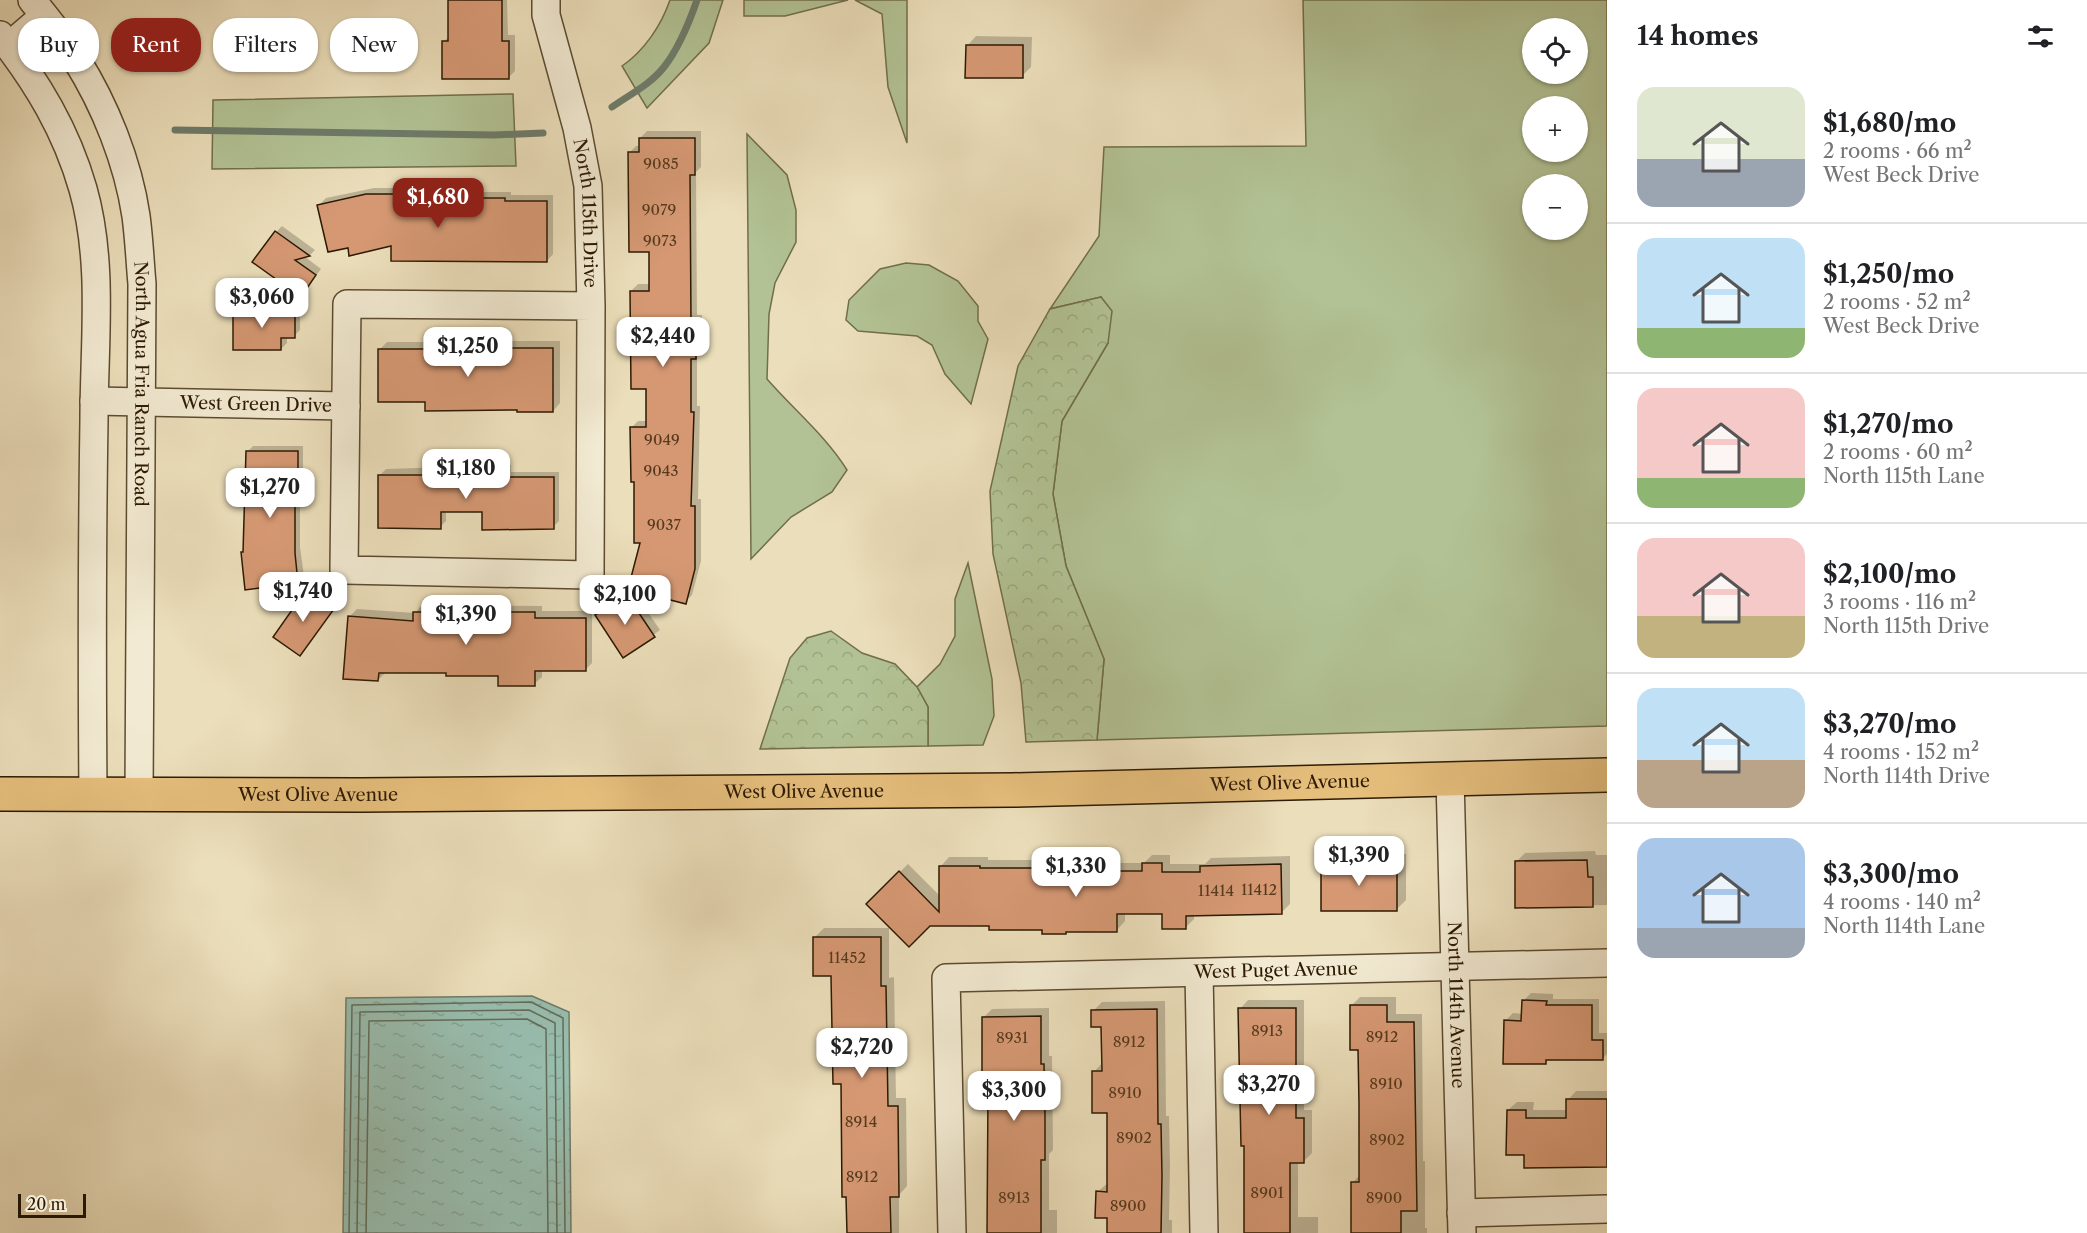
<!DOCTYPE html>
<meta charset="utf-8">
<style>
:root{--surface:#fff;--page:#f2f2f2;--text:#202124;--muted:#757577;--line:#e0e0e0;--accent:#8f2418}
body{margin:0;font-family:"Libre Caslon Text",serif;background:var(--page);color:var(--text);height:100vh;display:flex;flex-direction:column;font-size:22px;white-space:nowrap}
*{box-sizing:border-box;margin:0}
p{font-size:20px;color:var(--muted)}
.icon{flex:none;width:33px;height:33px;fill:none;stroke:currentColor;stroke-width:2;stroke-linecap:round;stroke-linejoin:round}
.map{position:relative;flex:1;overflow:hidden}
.details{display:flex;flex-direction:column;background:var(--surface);width:480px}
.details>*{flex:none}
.banner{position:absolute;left:18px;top:18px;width:570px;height:54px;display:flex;gap:12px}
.tools{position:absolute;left:1522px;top:18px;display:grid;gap:12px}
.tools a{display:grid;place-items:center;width:66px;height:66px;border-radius:50%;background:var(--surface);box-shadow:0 2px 4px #0004;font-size:30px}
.scale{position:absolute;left:18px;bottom:15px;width:68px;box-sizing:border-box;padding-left:6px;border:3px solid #2d1a02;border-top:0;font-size:16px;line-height:21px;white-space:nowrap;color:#2d1a02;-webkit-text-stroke:4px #f2ead2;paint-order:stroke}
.price{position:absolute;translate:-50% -51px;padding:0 14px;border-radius:12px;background:#fff;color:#222;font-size:20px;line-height:39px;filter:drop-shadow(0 2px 3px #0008)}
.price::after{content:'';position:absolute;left:50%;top:36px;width:18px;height:14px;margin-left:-9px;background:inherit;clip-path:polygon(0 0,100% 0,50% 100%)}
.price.selected{background:var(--accent);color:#fff}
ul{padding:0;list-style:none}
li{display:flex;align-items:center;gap:18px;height:150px;padding:0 30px}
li+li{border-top:2px solid var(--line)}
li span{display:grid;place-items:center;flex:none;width:168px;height:120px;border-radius:18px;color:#555}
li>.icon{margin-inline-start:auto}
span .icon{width:72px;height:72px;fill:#fffc;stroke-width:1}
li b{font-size:26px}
h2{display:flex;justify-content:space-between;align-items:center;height:72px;padding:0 30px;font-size:26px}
.chip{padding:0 21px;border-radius:24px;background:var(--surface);box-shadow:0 2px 4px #0004;font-size:21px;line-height:54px}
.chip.selected{background:var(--accent);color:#fff}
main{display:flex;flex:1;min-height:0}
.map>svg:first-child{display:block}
.green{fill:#b2c294;stroke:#706e4b;stroke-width:1.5;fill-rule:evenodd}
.forest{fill:url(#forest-crowns);stroke:#706e4b;stroke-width:1.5}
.water{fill:url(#water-ripples);stroke:#6d7b69;stroke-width:1.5}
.shadow{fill:#0003}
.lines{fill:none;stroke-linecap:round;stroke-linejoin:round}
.shore{stroke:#626b58;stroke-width:1.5}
.stream{stroke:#6d7b69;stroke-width:7}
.building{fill:#d59873;stroke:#2d1a02;stroke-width:1.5}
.minor-casing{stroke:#5c4b30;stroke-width:30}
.major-casing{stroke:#2d1a02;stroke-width:36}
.minor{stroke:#f2ead2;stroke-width:27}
.major{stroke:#e6bf7d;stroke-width:33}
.labels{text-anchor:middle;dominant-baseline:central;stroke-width:6;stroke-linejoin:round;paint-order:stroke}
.number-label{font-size:15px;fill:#573a1e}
.street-label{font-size:18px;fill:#2d1a02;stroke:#f2ead2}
</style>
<main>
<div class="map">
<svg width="1607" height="1233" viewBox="0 0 1607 1233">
<defs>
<pattern id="forest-crowns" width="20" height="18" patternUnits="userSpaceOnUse" patternTransform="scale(1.5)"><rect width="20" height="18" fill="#b2c294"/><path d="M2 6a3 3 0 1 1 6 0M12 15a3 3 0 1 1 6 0" fill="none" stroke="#99a67e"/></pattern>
<pattern id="water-ripples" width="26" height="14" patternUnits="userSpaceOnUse" patternTransform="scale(1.5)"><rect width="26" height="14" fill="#98bcad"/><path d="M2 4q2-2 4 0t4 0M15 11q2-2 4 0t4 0" fill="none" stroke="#83a193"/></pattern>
</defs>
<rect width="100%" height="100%" fill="#ebdeba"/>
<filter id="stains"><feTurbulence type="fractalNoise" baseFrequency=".00333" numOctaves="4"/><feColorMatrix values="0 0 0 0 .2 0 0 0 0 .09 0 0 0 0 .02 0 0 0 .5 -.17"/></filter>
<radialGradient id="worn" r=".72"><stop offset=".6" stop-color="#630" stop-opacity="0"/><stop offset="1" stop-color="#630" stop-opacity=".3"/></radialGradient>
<!-- green -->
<g class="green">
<path d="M 670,0 L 723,0 L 709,43 L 647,108 L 622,66 C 644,51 661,26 670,0 Z"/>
<path d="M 744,0 L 848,0 L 785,16 L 744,16 Z"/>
<path d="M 855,0 L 907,0 L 907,143 L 888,87 L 882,14 Z"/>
<path d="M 1303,0 L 1607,0 L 1607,726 L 1097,740 L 1104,659 L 1066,566 L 1053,494 L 1062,421 L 1108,343 L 1101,297 L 1050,309 L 1099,236 L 1104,147 L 1306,146 ZM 1533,28 L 1578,28 L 1578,74 L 1533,74 ZM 1533,106 L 1578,106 L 1578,152 L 1533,152 ZM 1533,184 L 1578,184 L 1578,230 L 1533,230 Z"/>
<path d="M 513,94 L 516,166 L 212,169 L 213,100 Z"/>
<path d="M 747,134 L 787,175 L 796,210 L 796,242 L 775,283 L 769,314 L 767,379 C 794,410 826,436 847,470 L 832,492 L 791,517 L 751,559 Z"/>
<path d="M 906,263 L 929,265 L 958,281 L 978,306 L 978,321 L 988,339 L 971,404 L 945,374 L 932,345 L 917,336 L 858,331 L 846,320 L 849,300 L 880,269 Z"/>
<path d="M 968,563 L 992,679 L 994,716 L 983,745 L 928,746 L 928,707 L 917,687 L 940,664 L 955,636 L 955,599 Z"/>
</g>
<!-- forest -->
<g class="forest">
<path d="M 1101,297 L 1112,311 L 1108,343 L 1062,421 L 1053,494 L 1066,566 L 1104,659 L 1097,740 L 1026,742 L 1021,683 L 993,554 L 990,491 L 1018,366 L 1050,309 Z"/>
<path d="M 831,631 L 862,653 L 895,664 L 917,687 L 928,707 L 928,746 L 760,749 L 790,658 L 807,638 Z"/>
</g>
<!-- water -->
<path class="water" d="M 532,996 L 569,1012 L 571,1233 L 343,1233 L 346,998 Z"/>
<!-- shadow -->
<g class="shadow">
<path d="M 450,0 L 507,0 L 508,35 L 515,35 L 515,71 L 508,78 L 444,41 L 450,36 Z"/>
<path d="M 976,36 L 1032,37 L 1031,67 L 1022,76 L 967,46 Z"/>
<path d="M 647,131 L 701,131 L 701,167 L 696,172 L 697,315 L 702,315 L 702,350 L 697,355 L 697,406 L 700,406 L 698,499 L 701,499 L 701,561 L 692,595 L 685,602 L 642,541 L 635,481 L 631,428 L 638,421 L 647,421 L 647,388 L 631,291 L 638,284 L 650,284 L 650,250 L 630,152 L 636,146 L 640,146 L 640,138 Z"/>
<path d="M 374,188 L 421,188 L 421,198 L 471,198 L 478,192 L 511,192 L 511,195 L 553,195 L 553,254 L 547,261 L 393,244 L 349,246 L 319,205 L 326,198 Z"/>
<path d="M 282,226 L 315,250 L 310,255 L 304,256 L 321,269 L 306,289 L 276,232 Z"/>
<path d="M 240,306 L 300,306 L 300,330 L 294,336 L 287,336 L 287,343 L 281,349 L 235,312 Z"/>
<path d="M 434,338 L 468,338 L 468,341 L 560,341 L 560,403 L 553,411 L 426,401 L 380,349 L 387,342 L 431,342 Z"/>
<path d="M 253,446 L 303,446 L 303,481 L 300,485 L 300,547 L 304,576 L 298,582 L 245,550 L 247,452 Z"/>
<path d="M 511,465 L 511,472 L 559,472 L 559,521 L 553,527 L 484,510 L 446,510 L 446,521 L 440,527 L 380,475 L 386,469 Z"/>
<path d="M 313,585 L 338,602 L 306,648 L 275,636 Z"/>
<path d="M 633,590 L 660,630 L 624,656 L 597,616 Z"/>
<path d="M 422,605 L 542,606 L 542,611 L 592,611 L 592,663 L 585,670 L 542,670 L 542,677 L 534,684 L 500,675 L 448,671 L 385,673 L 378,680 L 350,616 L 357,609 L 415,613 Z"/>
<path d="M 1595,851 L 1596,855 L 1607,855 L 1607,905 L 1517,907 L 1516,862 L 1525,853 Z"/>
<path d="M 1331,854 L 1406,854 L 1406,900 L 1397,909 L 1322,864 Z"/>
<path d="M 1152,855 L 1170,855 L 1170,864 L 1205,864 L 1211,858 L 1290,856 L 1290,904 L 1282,912 L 1194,914 L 1194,919 L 1185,928 L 1163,913 L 1125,913 L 1125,921 L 1117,930 L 1068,930 L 991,925 L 868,904 L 908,864 L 941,897 L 941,866 L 949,857 L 988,857 L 988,860 L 1068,860 L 1073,856 L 1089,856 L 1089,863 L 1144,863 Z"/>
<path d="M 824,928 L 889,928 L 889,978 L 894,977 L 896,1098 L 906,1098 L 907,1186 L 899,1195 L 899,1233 L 849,1233 L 842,1082 L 832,975 L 815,937 Z"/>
<path d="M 1531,993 L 1553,994 L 1553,999 L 1599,999 L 1599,1033 L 1607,1033 L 1607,1054 L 1602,1059 L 1549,1059 L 1545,1063 L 1505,1021 L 1513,1013 L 1523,1014 L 1523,1001 Z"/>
<path d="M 1360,997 L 1396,997 L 1396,1014 L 1422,1014 L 1423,1161 L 1425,1161 L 1425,1228 L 1427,1228 L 1427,1233 L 1351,1233 L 1352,1183 L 1360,1175 L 1360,1048 L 1351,1006 Z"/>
<path d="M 1248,1000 L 1304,1000 L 1304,1110 L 1312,1110 L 1312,1153 L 1303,1162 L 1298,1162 L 1298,1217 L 1318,1217 L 1318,1233 L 1245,1233 L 1245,1144 L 1240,1009 Z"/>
<path d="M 1165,1001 L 1166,1116 L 1169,1116 L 1170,1166 L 1169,1220 L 1172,1220 L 1172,1233 L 1108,1233 L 1108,1217 L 1097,1192 L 1108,1183 L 1108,1111 L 1094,1072 L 1103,1062 L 1103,1026 L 1093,1011 L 1102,1002 Z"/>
<path d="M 1049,1008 L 1049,1056 L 1052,1056 L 1053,1150 L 1049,1154 L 1049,1210 L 1057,1210 L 1057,1233 L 989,1233 L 990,1090 L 984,1017 L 992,1009 Z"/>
<path d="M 1576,1091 L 1607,1091 L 1607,1166 L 1525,1153 L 1508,1110 L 1517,1102 L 1534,1102 L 1533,1110 L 1568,1110 L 1568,1100 Z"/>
</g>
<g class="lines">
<!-- shore -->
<g class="shore">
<path d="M 349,1233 L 352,1005 L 531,1002 L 563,1018 L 565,1233"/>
<path d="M 357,1233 L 360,1012 L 529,1010 L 555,1023 L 557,1233"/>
<path d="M 366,1233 L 369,1021 L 527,1019 L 546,1029 L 548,1233"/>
</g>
<!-- stream -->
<g class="stream">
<path d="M 612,107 C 629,95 651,84 664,67 C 679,48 689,23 697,0"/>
<path d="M 175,130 L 494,135 L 543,133"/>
</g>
</g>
<!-- building -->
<g class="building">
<path d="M 448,0 L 502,0 L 502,41 L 509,41 L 509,79 L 442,79 L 442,41 L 448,41 Z"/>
<path d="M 966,45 L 1023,45 L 1023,78 L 965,78 Z"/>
<path d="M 639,138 L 695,138 L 695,175 L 690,175 L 691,321 L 696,321 L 696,359 L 691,359 L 691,412 L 694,412 L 691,506 L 695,506 L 695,569 L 686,604 L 628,589 L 640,543 L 634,543 L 634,482 L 631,482 L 630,427 L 646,427 L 646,389 L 631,389 L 630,291 L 649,291 L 649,252 L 629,252 L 628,152 L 639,152 Z"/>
<path d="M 366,194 L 415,194 L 415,204 L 470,204 L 470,198 L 505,198 L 505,201 L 547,201 L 547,262 L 391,261 L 391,246 L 349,256 L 348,248 L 328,252 L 317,205 Z"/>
<path d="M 275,231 L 310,256 L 295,260 L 316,275 L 301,297 L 252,262 Z"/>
<path d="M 233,311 L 295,311 L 295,338 L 281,338 L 281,350 L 233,350 Z"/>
<path d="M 425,345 L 461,345 L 461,348 L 553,348 L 553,412 L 517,412 L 517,410 L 425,411 L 425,402 L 378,402 L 378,349 L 425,349 Z"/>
<path d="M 246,451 L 298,451 L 298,489 L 295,489 L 295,553 L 298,583 L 245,590 L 241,552 L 243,552 Z"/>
<path d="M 471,471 L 506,471 L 506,477 L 554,477 L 554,529 L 482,530 L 482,512 L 441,512 L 441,529 L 378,528 L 378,475 L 424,475 L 424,472 Z"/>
<path d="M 306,590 L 334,609 L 300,656 L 273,637 Z"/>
<path d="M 627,595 L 655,637 L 623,658 L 595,615 Z"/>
<path d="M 413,612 L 535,612 L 535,618 L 586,618 L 586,671 L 535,671 L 535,686 L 498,686 L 498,676 L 446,676 L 446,673 L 379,673 L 378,681 L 343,679 L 348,616 L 413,621 Z"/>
<path d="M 1587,860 L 1588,877 L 1593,877 L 1593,907 L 1515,908 L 1515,861 Z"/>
<path d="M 1142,863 L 1162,863 L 1162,872 L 1200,872 L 1200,866 L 1281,864 L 1282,914 L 1186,916 L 1186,929 L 1162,929 L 1162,914 L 1117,914 L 1117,932 L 1066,932 L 1066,934 L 1042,934 L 1042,930 L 989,930 L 989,926 L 930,926 L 909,947 L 866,904 L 899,871 L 939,912 L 939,866 L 980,866 L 980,868 L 1062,868 L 1062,864 L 1081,864 L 1081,871 L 1142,871 Z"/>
<rect x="1321" y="863" width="76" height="48"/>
<path d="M 813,937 L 881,937 L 881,986 L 886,986 L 888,1106 L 898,1106 L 899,1197 L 890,1197 L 891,1233 L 847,1233 L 846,1197 L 842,1197 L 841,1084 L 833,1084 L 831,976 L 813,976 Z"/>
<path d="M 1522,1000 L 1547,1001 L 1546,1005 L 1592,1005 L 1592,1040 L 1603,1040 L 1603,1060 L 1546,1060 L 1546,1064 L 1503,1064 L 1504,1020 L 1521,1021 Z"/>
<path d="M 1350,1005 L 1387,1005 L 1387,1022 L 1414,1022 L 1417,1211 L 1401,1211 L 1401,1233 L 1351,1233 L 1351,1182 L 1359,1182 L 1359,1104 L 1358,1050 L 1350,1050 Z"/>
<path d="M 1238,1008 L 1296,1008 L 1296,1118 L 1304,1118 L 1304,1163 L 1290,1163 L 1290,1233 L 1244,1233 L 1244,1146 L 1241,1146 Z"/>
<path d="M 1157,1009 L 1158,1124 L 1161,1124 L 1162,1176 L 1161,1233 L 1107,1233 L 1107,1218 L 1095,1218 L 1096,1191 L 1107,1192 L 1107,1113 L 1092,1113 L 1092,1071 L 1102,1071 L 1101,1027 L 1091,1027 L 1091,1010 Z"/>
<path d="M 1041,1016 L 1041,1064 L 1044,1064 L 1045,1115 L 1045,1160 L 1041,1160 L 1041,1233 L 987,1233 L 988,1092 L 982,1092 L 982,1017 Z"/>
<path d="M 1566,1099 L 1607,1099 L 1607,1167 L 1524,1168 L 1524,1155 L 1506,1155 L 1507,1110 L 1526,1110 L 1526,1118 L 1566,1118 Z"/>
</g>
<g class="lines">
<defs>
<g id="minor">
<path id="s1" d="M 32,0 C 47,19 63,38 76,59 C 105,105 128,162 136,216 C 139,238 140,262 142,284 L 139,795"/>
<path id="s2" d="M 546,0 L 546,15 L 577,128 L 588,186 L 591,306 L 590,575 L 344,570 L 347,304 L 591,306"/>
<path d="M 0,35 C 37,82 66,130 83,189 C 104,263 94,343 94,419 C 92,544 92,669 93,795"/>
<path d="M 9,46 L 44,16"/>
<path id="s3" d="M 94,401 L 346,406"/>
<path id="s4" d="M 1450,779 L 1462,1233"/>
<path d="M 1199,973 L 1204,1233"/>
<path d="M 1461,1213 L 1607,1209"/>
<path id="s5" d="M 952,1233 L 946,978 L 1607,963"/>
</g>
<g id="major">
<path id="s6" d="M 0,794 L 361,795 L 1013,790 L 1607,775"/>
</g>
</defs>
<!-- minor casing -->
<use href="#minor" class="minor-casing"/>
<!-- major casing -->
<use href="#major" class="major-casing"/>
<!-- minor -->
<use href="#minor" class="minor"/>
<!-- major -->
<use href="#major" class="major"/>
</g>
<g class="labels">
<!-- number labels -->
<g class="number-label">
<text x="661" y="163">9085</text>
<text x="659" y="209">9079</text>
<text x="660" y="240">9073</text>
<text x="662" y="439">9049</text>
<text x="661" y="470">9043</text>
<text x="664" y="524">9037</text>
<text x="1259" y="889">11412</text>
<text x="1216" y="890">11414</text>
<text x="847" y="957">11452</text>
<text x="1267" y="1030">8913</text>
<text x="1382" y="1036">8912</text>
<text x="1012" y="1037">8931</text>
<text x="1129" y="1041">8912</text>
<text x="1386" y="1083">8910</text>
<text x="1125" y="1092">8910</text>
<text x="861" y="1121">8914</text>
<text x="1134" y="1137">8902</text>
<text x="1387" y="1139">8902</text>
<text x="862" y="1176">8912</text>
<text x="1267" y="1192">8901</text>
<text x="1014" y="1197">8913</text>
<text x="1384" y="1197">8900</text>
<text x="1128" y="1205">8900</text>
</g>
<!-- street labels -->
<g class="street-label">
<text stroke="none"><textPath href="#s2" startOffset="218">North 115th Drive</textPath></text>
<text stroke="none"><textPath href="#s1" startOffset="411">North Agua Fria Ranch Road</textPath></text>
<text stroke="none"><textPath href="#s3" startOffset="162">West Green Drive</textPath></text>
<text stroke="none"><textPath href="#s6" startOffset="1290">West Olive Avenue</textPath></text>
<text stroke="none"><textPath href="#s6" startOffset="804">West Olive Avenue</textPath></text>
<text stroke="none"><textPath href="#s6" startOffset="318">West Olive Avenue</textPath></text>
<text stroke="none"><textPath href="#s5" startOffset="585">West Puget Avenue</textPath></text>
<text stroke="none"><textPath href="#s4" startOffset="226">North 114th Avenue</textPath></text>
</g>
</g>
<rect width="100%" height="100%" filter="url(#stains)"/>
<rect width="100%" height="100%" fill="url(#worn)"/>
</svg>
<div class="tools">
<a><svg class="icon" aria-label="locate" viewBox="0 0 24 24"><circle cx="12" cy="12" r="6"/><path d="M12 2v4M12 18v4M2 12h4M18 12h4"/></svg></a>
<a>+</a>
<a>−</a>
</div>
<div class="scale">20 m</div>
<b class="price selected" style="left:438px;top:229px">$1,680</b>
<b class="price" style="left:262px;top:329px">$3,060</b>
<b class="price" style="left:663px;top:368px">$2,440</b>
<b class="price" style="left:468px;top:378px">$1,250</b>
<b class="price" style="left:466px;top:500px">$1,180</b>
<b class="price" style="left:270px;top:519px">$1,270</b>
<b class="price" style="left:303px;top:623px">$1,740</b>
<b class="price" style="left:625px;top:626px">$2,100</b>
<b class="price" style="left:466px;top:646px">$1,390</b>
<b class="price" style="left:1359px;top:887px">$1,390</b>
<b class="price" style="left:1076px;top:898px">$1,330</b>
<b class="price" style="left:862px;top:1079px">$2,720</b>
<b class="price" style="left:1269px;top:1116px">$3,270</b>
<b class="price" style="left:1014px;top:1122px">$3,300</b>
<div class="banner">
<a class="chip">Buy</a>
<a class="chip selected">Rent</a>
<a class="chip">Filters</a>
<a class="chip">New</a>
</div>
</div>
<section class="details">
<h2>14 homes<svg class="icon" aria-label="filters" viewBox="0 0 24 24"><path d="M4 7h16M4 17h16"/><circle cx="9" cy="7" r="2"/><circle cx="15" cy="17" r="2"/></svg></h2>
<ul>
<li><span style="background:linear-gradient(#dfe7d0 60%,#9aa5b1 0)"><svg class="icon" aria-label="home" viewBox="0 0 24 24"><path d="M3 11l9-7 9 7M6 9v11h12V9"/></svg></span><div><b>$1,680/mo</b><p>2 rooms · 66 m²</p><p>West Beck Drive</p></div></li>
<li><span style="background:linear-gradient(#bfe0f5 75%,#8fb573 0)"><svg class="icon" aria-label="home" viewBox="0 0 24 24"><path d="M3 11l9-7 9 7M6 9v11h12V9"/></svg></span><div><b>$1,250/mo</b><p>2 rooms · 52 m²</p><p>West Beck Drive</p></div></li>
<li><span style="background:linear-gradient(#f6c9c9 75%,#8fb573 0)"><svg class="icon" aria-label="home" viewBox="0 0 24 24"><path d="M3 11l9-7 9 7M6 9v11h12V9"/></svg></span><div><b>$1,270/mo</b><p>2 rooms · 60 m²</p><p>North 115th Lane</p></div></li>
<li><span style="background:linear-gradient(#f6c9c9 65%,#c2b280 0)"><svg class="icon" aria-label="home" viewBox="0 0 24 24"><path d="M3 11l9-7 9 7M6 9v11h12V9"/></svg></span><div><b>$2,100/mo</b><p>3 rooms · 116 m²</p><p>North 115th Drive</p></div></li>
<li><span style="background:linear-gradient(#bfe0f5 60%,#b9a48a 0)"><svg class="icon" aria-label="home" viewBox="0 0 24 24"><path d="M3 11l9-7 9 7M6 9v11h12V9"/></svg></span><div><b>$3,270/mo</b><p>4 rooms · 152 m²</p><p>North 114th Drive</p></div></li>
<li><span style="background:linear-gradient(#a9c7e8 75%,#9aa5b1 0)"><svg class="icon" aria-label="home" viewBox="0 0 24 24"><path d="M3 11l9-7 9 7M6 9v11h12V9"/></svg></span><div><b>$3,300/mo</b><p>4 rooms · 140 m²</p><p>North 114th Lane</p></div></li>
</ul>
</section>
</main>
